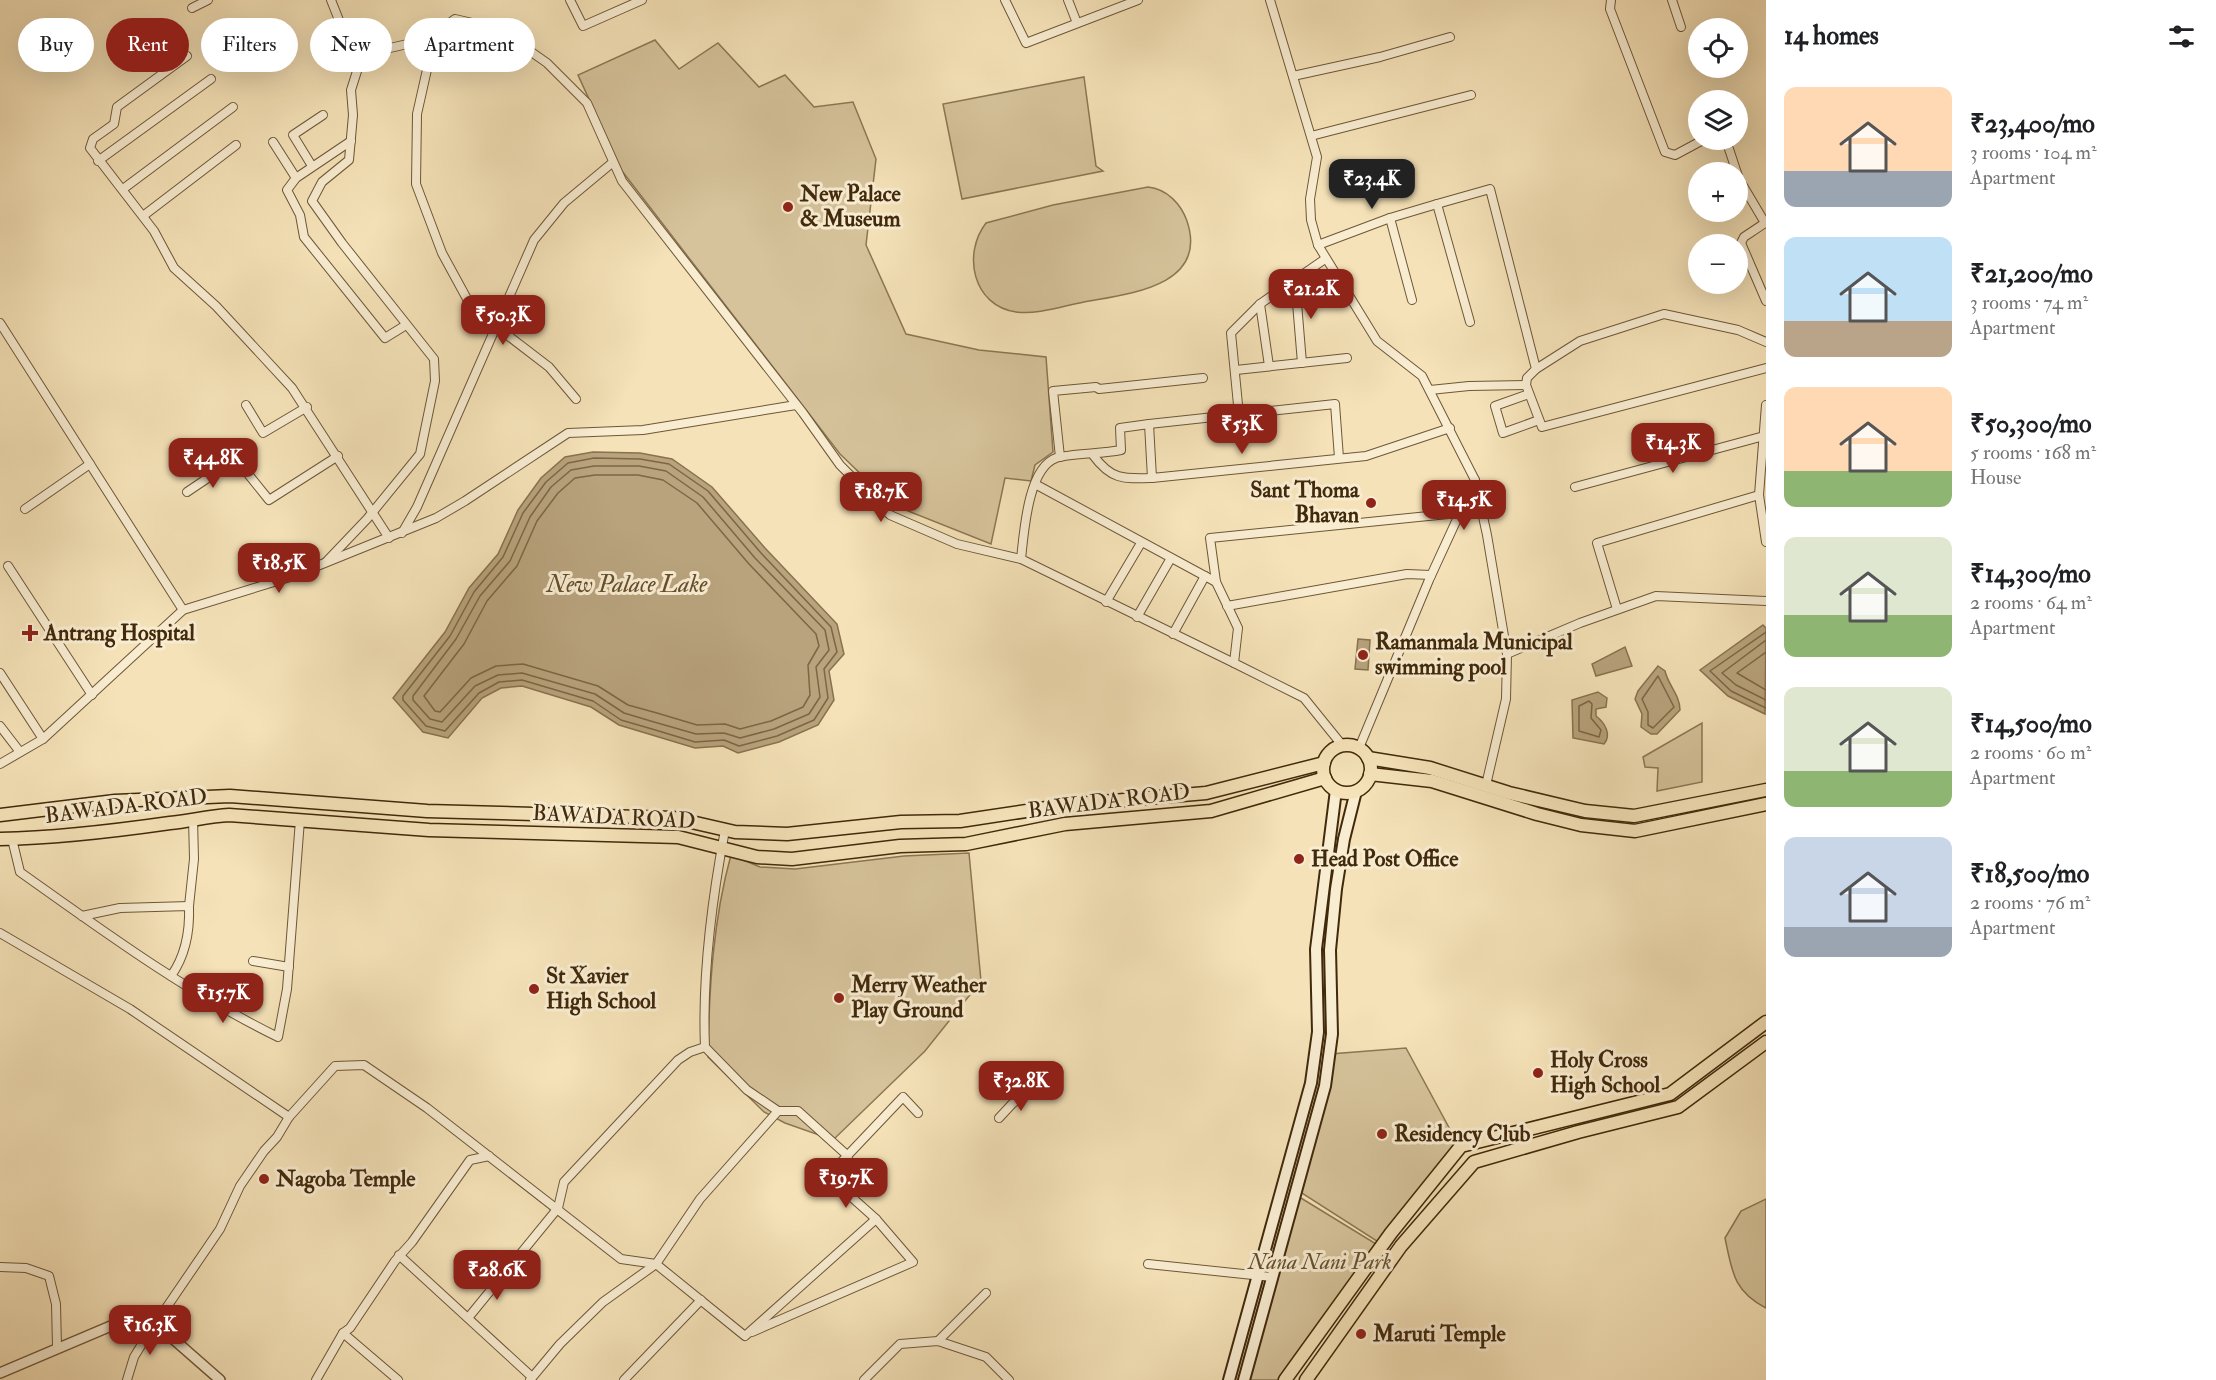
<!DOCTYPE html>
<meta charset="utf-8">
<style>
:root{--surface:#fff;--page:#f2f2f2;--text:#202124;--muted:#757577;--accent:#8f2418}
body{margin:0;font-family:"IM FELL Double Pica",serif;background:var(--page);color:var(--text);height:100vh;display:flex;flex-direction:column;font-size:22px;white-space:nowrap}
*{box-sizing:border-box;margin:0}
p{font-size:20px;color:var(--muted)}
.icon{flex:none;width:33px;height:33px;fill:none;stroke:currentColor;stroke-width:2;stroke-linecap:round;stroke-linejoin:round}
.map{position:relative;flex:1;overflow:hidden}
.drawer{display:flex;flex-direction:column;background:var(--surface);width:450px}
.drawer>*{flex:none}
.guide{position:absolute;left:18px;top:18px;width:570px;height:54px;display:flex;gap:12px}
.fabs{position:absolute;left:1688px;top:18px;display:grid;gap:12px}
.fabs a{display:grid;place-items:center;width:60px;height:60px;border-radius:50%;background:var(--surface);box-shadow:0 6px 24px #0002;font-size:30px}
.price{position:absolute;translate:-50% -51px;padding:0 14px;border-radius:12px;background:var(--accent);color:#fff;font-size:20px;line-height:39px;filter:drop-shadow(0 2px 3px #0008)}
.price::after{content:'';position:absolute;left:50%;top:36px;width:18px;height:14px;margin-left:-9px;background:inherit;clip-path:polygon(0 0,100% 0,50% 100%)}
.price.active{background:#222;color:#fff}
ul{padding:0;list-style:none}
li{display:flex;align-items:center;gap:18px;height:150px;padding:0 18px}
li span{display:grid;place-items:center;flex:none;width:168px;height:120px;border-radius:12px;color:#555}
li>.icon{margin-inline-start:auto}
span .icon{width:72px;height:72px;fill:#fffc;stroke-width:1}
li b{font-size:26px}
h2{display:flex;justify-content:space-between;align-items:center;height:72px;padding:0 18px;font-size:26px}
.tag{padding:0 21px;border-radius:27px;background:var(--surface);box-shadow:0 6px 24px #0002;font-size:21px;line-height:54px}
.tag.active{background:var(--accent);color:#fff}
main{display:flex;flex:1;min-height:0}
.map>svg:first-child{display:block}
.green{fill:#d6c39b;stroke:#8c7653;stroke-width:1.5}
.water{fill:#b8a37d;stroke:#88724f;stroke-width:1.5}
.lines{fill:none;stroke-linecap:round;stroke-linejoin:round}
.shore{stroke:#7c6644;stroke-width:1.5}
.minor-casing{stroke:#6e5736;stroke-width:10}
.tertiary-casing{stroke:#6e5736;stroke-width:12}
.secondary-casing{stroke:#41290b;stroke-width:14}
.primary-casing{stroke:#41290b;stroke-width:15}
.minor{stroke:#f8ecd1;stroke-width:8}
.tertiary{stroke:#f8ecd1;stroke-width:9}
.secondary{stroke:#f8ecd1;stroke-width:10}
.primary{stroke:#f5e2b8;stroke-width:12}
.poi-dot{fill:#8f2418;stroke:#f8ecd1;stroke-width:2}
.labels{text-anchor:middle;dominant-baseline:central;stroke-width:6;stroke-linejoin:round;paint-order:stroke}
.poi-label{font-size:22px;font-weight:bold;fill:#41290b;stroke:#f8ecd1;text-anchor:start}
.street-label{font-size:22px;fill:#41290b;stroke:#f8ecd1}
.park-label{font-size:22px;font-style:italic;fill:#66502f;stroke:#f8ecd1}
.water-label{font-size:24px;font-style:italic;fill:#654e2d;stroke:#f8ecd1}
</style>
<main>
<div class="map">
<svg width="1766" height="1380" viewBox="0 0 1766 1380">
<rect width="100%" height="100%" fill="#f5e2b8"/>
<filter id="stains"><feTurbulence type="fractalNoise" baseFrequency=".00333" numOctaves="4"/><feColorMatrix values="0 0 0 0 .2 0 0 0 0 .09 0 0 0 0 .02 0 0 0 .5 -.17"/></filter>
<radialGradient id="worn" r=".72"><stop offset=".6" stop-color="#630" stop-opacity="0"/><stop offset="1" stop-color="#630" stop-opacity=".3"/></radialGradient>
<!-- green -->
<g class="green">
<path d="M 655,40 L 679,69 L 718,43 L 759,87 L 785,75 L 814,107 L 853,102 L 876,159 L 866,245 L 906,334 L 979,350 L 1046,357 L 1053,452 L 1035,465 L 1031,481 L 1005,478 L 991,544 L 893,505 L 840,454 L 622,171 L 578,75 Z"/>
<path d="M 1084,77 L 1096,166 L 1103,171 L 962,199 L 943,104 Z"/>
<path d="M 1148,187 C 1167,189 1181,204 1187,221 C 1209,287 1127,294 1084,302 C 1063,306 1037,315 1016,312 C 973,306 962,254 986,223 L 1053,205 Z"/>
<path d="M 1702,723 L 1702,782 L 1657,791 L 1658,768 L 1645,767 L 1643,757 Z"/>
<path d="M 969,853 L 981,981 L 925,1051 L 833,1140 L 785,1123 L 764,1112 L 708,1057 C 709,989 713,920 731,855 L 760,867 L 795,869 L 904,856 Z"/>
<path d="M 1406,1048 L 1460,1148 L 1383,1245 L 1297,1190 L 1330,1054 Z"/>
<path d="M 1296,1195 L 1381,1247 L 1285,1380 L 1244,1380 Z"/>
<path d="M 1766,1199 L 1766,1308 C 1733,1291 1732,1271 1725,1238 L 1741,1211 Z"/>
</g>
<!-- water -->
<g class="water">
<path d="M 593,452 L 640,453 L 672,459 L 712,487 L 765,548 L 837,624 L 844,654 L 829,671 L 834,700 L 818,725 L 779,742 L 738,753 L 723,746 L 695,748 L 619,725 L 591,707 L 522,686 L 501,688 L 482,698 L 448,738 L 423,732 L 393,698 L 445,632 L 469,588 L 498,554 L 518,510 L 541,478 L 565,457 Z"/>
<path d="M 1763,625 L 1766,628 L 1765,714 L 1728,696 L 1700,670 Z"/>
<path d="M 1358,639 L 1370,640 L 1368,670 L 1355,669 Z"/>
<path d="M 1625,647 L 1632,666 L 1596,676 L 1592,664 Z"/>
<path d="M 1658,666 L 1665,671 C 1668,685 1680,695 1680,710 L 1657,734 L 1651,734 L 1641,727 L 1642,714 L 1635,699 L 1638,691 Z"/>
<path d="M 1598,692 L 1607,698 L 1606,707 L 1596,709 L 1596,716 C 1605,723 1612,735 1604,744 L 1573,738 L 1572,700 Z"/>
</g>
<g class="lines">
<!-- shore -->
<g class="shore">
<path d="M 594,458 L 640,459 L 669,464 L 708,491 L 761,553 L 831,627 L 837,652 L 824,669 L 828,698 L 814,720 L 777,736 L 739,746 L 724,740 L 695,742 L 652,729 L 621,720 L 593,701 L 522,680 L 499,682 L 479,693 L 445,731 L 426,726 L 403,700 L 403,696 L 450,636 L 474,592 L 503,557 L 523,513 L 546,482 L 568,463 Z"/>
<path d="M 594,466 L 639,466 L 666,471 L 703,497 L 755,558 L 825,630 L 829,650 L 816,667 L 820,697 L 809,714 L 774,729 L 740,738 L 724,733 L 696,734 L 654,722 L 624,713 L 595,694 L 522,673 L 498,675 L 475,686 L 442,722 L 430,719 L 413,700 L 413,696 L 456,639 L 480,596 L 510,561 L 530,517 L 551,487 L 571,470 Z"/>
<path d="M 595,475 L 638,475 L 663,480 L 697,503 L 749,564 L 816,634 L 819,646 L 808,665 L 810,695 L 803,707 L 771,721 L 740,729 L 725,724 L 697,725 L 657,713 L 628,705 L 598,686 L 523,664 L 496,666 L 471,678 L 440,712 L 435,711 L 424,696 L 464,644 L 487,601 L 517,566 L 537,521 L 558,493 L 575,478 Z"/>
<path d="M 1766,632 L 1710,671 L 1731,691 L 1766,708"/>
<path d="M 1766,640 L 1722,673 L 1736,685 L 1766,700"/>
<path d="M 1766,652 L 1737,673 L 1766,690"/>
<path d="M 1658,676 L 1674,707 L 1653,728 L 1648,725 L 1648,712 L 1642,699 Z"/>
<path d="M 1589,701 L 1592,704 L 1591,718 L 1601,730 L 1599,737 L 1579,731 L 1579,706 Z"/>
</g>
<defs>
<g id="minor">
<path d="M 331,0 L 358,68"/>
<path d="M 570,0 L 583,26 L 642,0"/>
<path d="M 1005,0 L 1026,43 L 1138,0"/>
<path d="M 1068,0 L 1077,23"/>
<path d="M 1270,0 L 1317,157 L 1310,199 L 1311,220 L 1318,245 L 1377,341 L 1422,376 L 1475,480 L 1429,580 L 1359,748"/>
<path d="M 1611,0 L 1610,9 L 1665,152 L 1675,155 L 1703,140"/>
<path d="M 1672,0 L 1681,27"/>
<path d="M 192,8 L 208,0"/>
<path d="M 435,34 L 417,114 L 416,184 L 442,253 L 472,308 L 549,367 L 576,399"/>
<path d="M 187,56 L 117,107 L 114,124 L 93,139 L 90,148 L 154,231 L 174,268 L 216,306 L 292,388 L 389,538"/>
<path d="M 1293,76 L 1380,57 L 1450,37"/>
<path d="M 1311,136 L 1471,95"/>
<path d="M 1726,140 L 1739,179 L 1765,223 L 1744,237 L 1741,243 L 1766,301"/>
<path d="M 351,141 L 296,178 L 287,190 L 300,215 L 304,237 L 385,338 L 406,325"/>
<path d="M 273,142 L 296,178"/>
<path d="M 98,161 L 211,79"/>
<path d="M 312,166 L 293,135 L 323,115"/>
<path d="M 123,189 L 233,107"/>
<path d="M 143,216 L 236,145"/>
<path d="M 1390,218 L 1412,300"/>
<path d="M 1318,245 L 1390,218 L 1437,204"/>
<path d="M 1295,279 L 1302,363"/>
<path d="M 1260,304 L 1269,366"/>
<path d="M 1470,322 L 1437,204 L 1490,189 L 1536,369 L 1527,378 L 1526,385 L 1542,427 L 1766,368"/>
<path d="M 0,323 L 183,610"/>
<path d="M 1536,369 L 1580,341 L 1664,314 L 1738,330 L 1766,342"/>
<path d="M 1236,370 L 1347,358"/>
<path d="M 1430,390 L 1469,386 L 1526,385"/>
<path d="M 1529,394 L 1495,406 L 1503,433 L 1539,420"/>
<path d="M 246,405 L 263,433 L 307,407"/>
<path d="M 1239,415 L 1231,333 L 1260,304 L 1325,259"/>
<path d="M 1149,424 L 1335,404 L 1339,458"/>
<path d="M 1093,455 C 1111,480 1124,479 1152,478"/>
<path d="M 1060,457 L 1053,391 L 1096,387 L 1099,389 L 1203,378"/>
<path d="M 1475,480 L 1487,535 L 1507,654 L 1506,699 L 1486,785"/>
<path d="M 1035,484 L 1216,582"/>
<path d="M 1575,487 L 1764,436"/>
<path d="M 187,492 L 236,459 L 269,500 L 338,456"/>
<path d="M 1759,495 L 1766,542"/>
<path d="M 25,509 L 90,464"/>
<path d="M 402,533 L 417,507 L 534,240 L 564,203 L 612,163"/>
<path d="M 326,562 L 367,519 L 420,454 L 435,381 L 434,359 L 342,243 L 312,201 L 322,182 L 349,160 L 353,115 L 351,90 L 358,68 L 377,51 L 416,42 L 435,34 L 455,19 L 494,28 L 520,44 L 547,63 L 587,103 L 622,181 L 803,413 L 840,465 L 890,515 L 957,544 L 1021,559"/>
<path d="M 8,566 L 92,695"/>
<path d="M 1106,602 L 1141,543"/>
<path d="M 1227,606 L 1407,574 L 1431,575"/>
<path d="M 1617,609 L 1597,543 L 1759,495 L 1766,405"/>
<path d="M 1137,617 L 1171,558"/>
<path d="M 1173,634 L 1205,576"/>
<path d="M 1507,654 L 1580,623 L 1656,596 L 1766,601"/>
<path d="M 1234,663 L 1021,559 C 1024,532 1028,468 1056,458 C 1072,453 1102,454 1121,450 L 1120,428 L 1149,424 L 1152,478 L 1366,456 L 1450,428"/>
<path d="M 0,673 L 43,739"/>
<path d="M 0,726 L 20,752"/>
<path d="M 1342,745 L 1304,698 L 1234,663 L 1238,628 L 1216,582 L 1210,538 L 1458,513"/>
<path d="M 0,764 L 43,739 L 183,610 L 290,577 L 436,518 L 465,501 L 568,433 L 643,430 L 796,405"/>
<path d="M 12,839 L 20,872 C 103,931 186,992 278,1037 L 287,989 L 300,820"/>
<path d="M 189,906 L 194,859 L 193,818"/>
<path d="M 82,916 L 120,908 L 189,906 C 190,932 186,955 171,976"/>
<path d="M 0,933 L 130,1009 L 289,1117"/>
<path d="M 253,961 L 289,967"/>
<path d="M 778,1111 L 798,1111 L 848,1156"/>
<path d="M 999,1118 L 1012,1104 L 1030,1091"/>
<path d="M 399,1255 L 532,1377"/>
<path d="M 1148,1264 L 1272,1277"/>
<path d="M 0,1267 L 26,1268 L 49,1276 L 56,1304 L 57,1347"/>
<path d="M 468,1318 L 558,1208 L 564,1182 L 678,1060 L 690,1052 L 705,1047"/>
<path d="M 752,1332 L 913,1262 L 876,1219 L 828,1176 L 903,1097 L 918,1113"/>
<path d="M 343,1333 L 398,1380"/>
<path d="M 938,1341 L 986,1293"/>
<path d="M 127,1380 L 134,1357 L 145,1339 L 220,1229 L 240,1186 L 264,1151 L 277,1137 L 289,1117 L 335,1066 L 364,1065 L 427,1108 L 621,1259 L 656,1264 L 745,1336 L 876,1219"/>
<path d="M 316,1380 L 343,1333 L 350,1328 L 395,1261 L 412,1242 L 470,1160 L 489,1156"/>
<path d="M 530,1380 L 560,1344 L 603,1302 L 656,1264 L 700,1199 L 778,1111 L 747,1090 L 705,1047 C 702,977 712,899 725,830"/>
<path d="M 624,1380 L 701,1300"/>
<path d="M 864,1380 L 900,1344 L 938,1341 L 986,1357 L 1009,1380"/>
</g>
<path id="tertiary" d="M 0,1373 L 125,1320 L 155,1323 L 220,1380"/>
<g id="secondary">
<path d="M 1229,1380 L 1311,1083 L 1318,1032 L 1316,949 L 1336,790"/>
<path d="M 1244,1380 L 1325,1086 L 1332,1034 L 1330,950 L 1336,889 L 1344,839 L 1356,791"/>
</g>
<g id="primary">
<circle cx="1347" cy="769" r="24"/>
<path d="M 1368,758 L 1430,768 L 1509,793 L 1585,811 L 1634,816 L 1766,790"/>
<path d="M 1370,774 L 1432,781 L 1537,814 L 1581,825 L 1635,831 L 1766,804"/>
<path d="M 0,815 L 115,801 L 230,796 L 427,811 L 674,818 L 735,832 L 787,834 L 901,822 L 960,821 L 1066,805 L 1206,793 L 1324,763"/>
<path d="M 0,839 C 56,838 114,831 170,823 C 190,821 209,816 229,815 L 429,830 L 678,837 L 757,857 L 792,859 L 900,846 L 966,844 L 1065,824 L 1211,811 L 1325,778"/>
<path d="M 1285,1380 L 1391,1233 L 1461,1146 L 1670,1094 L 1766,1022"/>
<path d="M 1306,1380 L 1401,1246 L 1474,1162 L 1578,1132 L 1678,1107 L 1766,1042"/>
</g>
</defs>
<!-- minor casing -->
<use href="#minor" class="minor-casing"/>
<!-- tertiary casing -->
<use href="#tertiary" class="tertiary-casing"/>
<!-- secondary casing -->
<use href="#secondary" class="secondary-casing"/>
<!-- primary casing -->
<use href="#primary" class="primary-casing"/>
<!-- minor -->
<use href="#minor" class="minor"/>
<!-- tertiary -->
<use href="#tertiary" class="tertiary"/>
<!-- secondary -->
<use href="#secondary" class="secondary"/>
<!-- primary -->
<use href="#primary" class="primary"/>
</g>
<!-- markers -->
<g class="poi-dot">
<circle cx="788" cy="207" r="6"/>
<circle cx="1371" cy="503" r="6"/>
<path d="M27 624h6v6h6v6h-6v6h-6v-6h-6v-6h6z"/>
<circle cx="1363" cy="655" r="6"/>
<circle cx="1299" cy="859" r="6"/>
<circle cx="534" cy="989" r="6"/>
<circle cx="839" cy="998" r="6"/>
<circle cx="1538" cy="1073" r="6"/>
<circle cx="1382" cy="1134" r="6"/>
<circle cx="264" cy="1179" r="6"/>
<circle cx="1361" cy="1334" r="6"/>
</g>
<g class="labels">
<!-- poi labels -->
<g class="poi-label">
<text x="800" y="194">New Palace<tspan x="800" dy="25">&amp; Museum</tspan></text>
<text x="1359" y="490" text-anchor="end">Sant Thoma<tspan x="1359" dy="25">Bhavan</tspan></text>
<text x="44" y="633">Antrang Hospital</text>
<text x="1375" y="642">Ramanmala Municipal<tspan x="1375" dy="25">swimming pool</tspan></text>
<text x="1311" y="859">Head Post Office</text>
<text x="546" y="976">St Xavier<tspan x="546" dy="25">High School</tspan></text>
<text x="851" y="985">Merry Weather<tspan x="851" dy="25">Play Ground</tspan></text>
<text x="1550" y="1060">Holy Cross<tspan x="1550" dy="25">High School</tspan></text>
<text x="1394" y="1134">Residency Club</text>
<text x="276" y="1179">Nagoba Temple</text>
<text x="1373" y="1334">Maruti Temple</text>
</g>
<!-- street labels -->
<g class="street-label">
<text transform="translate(1109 801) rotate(-7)">BAWADA ROAD</text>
<text transform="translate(126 806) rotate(-7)">BAWADA ROAD</text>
<text transform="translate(614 817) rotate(3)">BAWADA ROAD</text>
</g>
<!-- park labels -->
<g class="park-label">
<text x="1320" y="1262">Nana Nani Park</text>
</g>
<!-- water labels -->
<g class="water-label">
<text x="627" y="584">New Palace Lake</text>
</g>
</g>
<rect width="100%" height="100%" filter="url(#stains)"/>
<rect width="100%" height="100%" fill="url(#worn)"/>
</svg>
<div class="fabs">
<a><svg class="icon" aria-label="locate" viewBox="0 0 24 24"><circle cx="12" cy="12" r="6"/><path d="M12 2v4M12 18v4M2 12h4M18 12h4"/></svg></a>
<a><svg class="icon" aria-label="layers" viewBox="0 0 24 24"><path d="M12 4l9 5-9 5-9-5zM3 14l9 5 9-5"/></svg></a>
<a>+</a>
<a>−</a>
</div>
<b class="price active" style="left:1372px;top:210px">₹23.4K</b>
<b class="price" style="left:1311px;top:320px">₹21.2K</b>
<b class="price" style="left:503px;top:346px">₹50.3K</b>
<b class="price" style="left:1242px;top:455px">₹53K</b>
<b class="price" style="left:1673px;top:474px">₹14.3K</b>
<b class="price" style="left:213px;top:489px">₹44.8K</b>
<b class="price" style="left:881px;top:523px">₹18.7K</b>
<b class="price" style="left:1464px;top:531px">₹14.5K</b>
<b class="price" style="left:279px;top:594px">₹18.5K</b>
<b class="price" style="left:223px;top:1024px">₹15.7K</b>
<b class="price" style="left:1021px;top:1112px">₹32.8K</b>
<b class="price" style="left:846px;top:1209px">₹19.7K</b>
<b class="price" style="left:497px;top:1301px">₹28.6K</b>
<b class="price" style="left:150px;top:1356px">₹16.3K</b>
<div class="guide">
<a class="tag">Buy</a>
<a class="tag active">Rent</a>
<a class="tag">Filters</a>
<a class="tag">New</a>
<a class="tag">Apartment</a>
</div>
</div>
<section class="drawer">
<h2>14 homes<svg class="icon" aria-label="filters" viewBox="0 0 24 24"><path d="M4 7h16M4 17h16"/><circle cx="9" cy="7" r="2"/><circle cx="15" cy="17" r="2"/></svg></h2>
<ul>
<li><span style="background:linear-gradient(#ffd9b3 70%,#9aa5b1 0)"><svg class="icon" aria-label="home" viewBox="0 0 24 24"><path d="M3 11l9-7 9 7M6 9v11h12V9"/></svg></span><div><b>₹23,400/mo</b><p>3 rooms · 104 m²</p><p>Apartment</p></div></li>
<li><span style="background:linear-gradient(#bfe0f5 70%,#b9a48a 0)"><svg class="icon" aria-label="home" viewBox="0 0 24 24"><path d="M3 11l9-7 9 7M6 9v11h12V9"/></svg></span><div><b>₹21,200/mo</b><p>3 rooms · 74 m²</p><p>Apartment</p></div></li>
<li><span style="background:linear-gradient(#ffd9b3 70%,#8fb573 0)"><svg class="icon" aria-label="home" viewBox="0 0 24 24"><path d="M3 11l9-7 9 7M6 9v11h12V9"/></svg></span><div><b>₹50,300/mo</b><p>5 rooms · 168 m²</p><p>House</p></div></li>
<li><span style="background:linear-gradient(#dfe7d0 65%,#8fb573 0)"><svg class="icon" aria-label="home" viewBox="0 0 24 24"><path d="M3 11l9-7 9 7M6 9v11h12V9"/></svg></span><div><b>₹14,300/mo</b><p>2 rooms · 64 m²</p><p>Apartment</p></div></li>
<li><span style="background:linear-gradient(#dfe7d0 70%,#8fb573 0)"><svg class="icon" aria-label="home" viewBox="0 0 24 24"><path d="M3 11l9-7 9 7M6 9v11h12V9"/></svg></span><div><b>₹14,500/mo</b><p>2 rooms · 60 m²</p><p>Apartment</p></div></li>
<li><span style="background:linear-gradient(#c9d6e8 75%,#9aa5b1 0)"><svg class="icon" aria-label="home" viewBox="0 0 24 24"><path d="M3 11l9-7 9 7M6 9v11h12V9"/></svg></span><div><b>₹18,500/mo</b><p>2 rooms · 76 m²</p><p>Apartment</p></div></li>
</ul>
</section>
</main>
